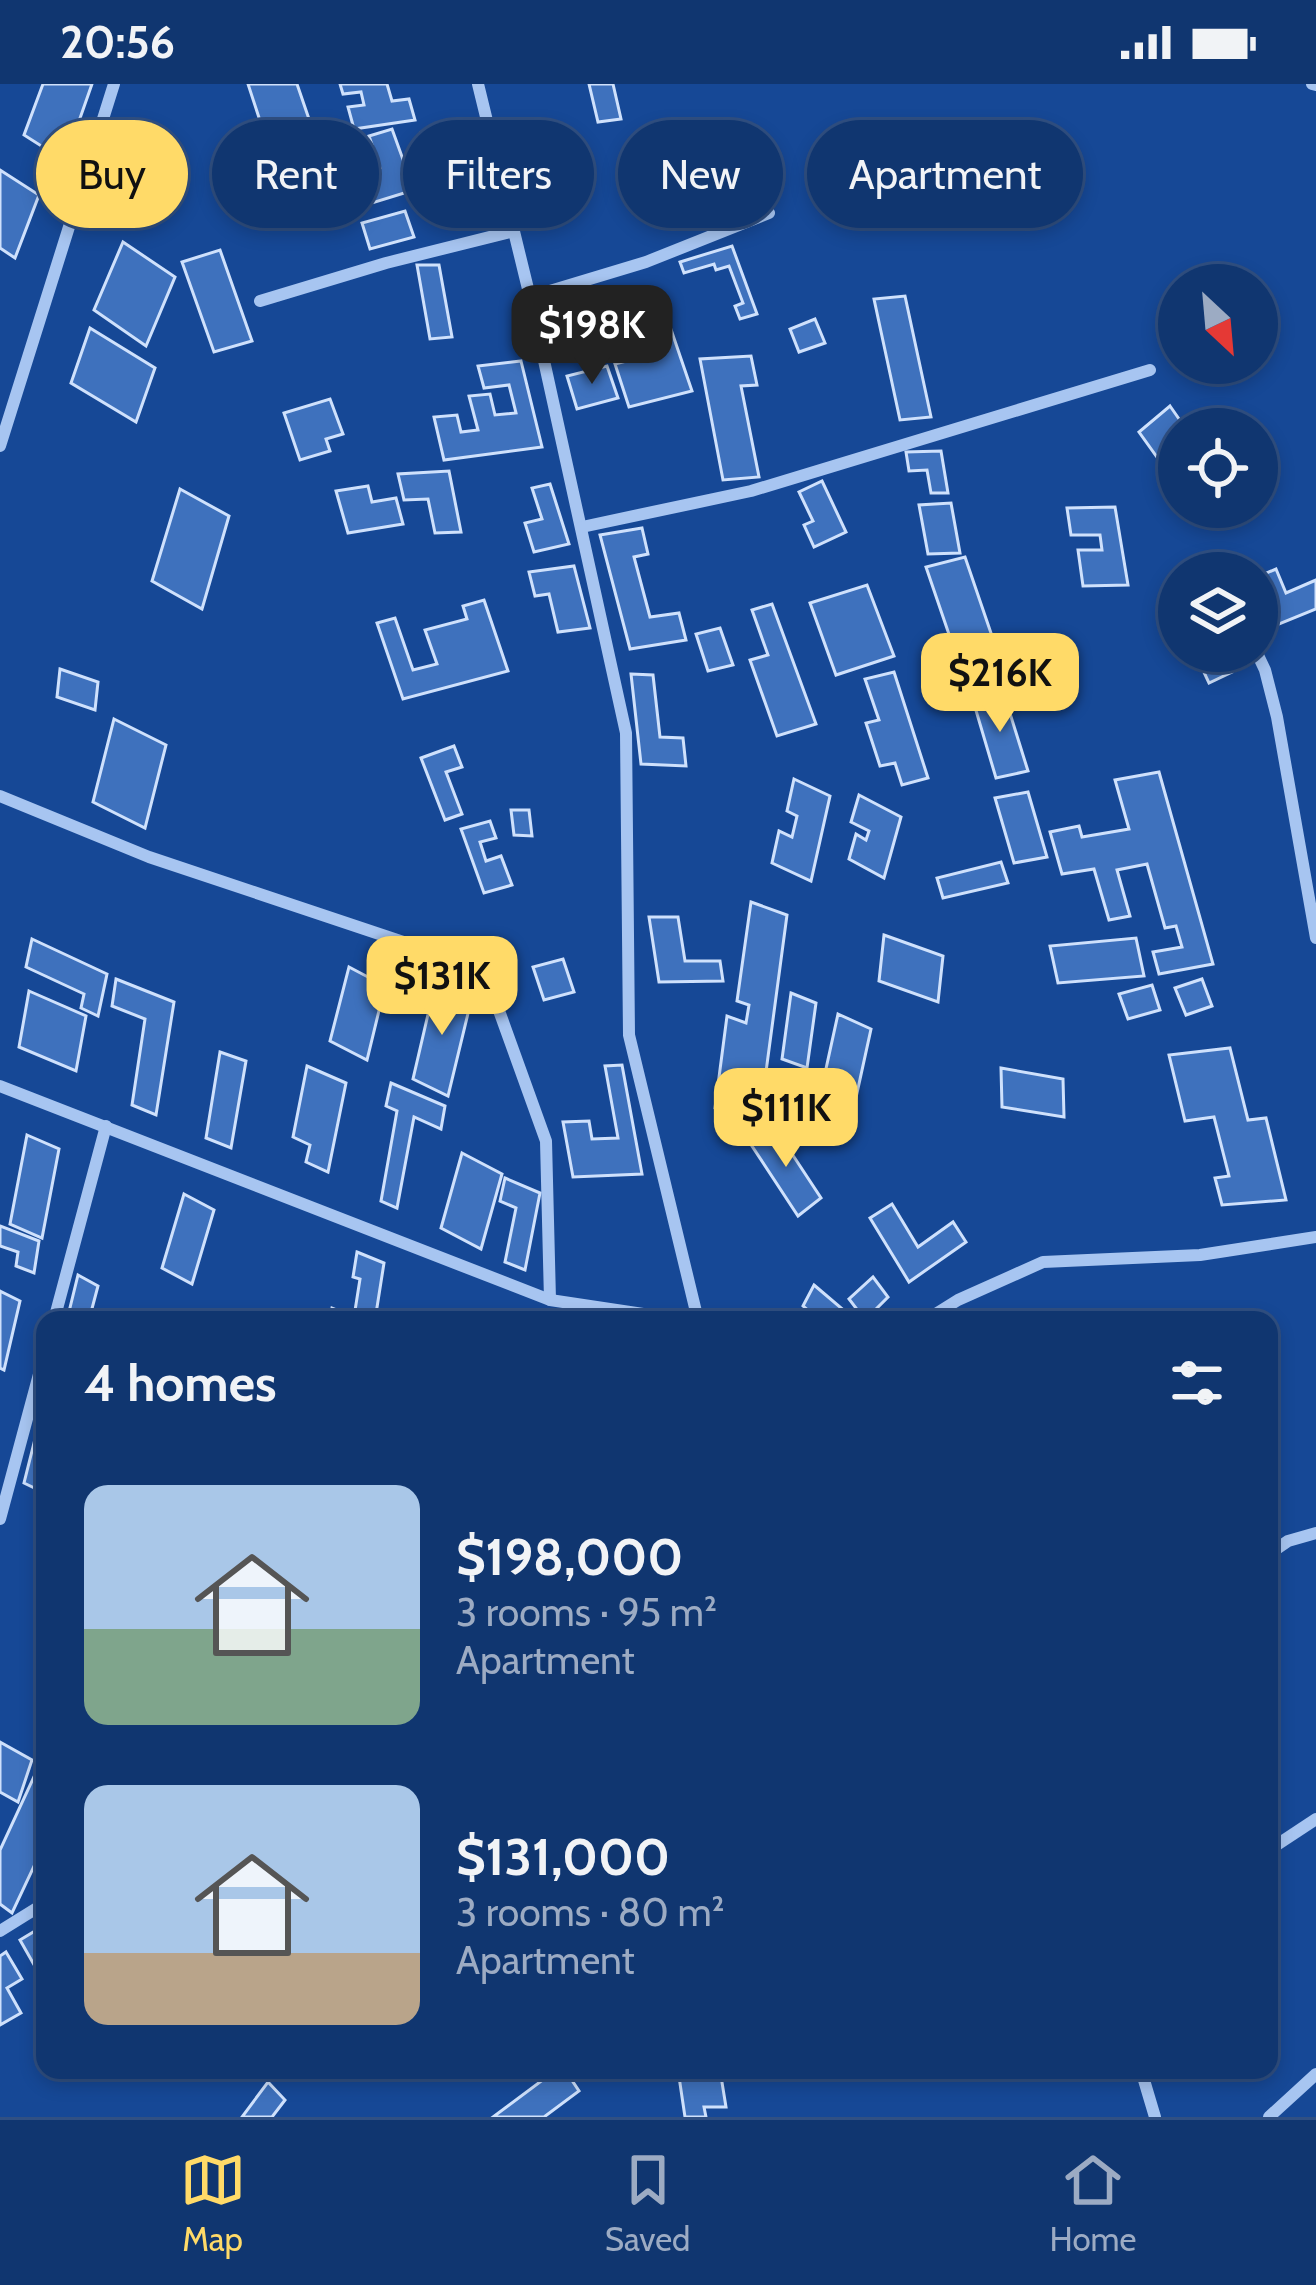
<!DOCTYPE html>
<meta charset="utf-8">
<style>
:root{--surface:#103670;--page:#1e4178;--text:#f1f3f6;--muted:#9cabc3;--line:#305083;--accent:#ffda68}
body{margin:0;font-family:Cabin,sans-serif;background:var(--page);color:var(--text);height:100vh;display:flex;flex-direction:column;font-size:45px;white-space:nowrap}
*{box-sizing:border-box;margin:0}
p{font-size:39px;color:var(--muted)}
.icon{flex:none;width:66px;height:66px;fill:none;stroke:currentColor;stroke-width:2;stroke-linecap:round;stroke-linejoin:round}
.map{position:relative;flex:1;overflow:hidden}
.side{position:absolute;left:36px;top:1227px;width:1242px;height:768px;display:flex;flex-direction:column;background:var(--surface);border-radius:24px;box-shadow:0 6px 18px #0003,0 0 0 3px var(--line)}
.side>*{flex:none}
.guide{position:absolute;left:36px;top:36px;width:1245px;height:108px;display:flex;gap:24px}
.needle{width:78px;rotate:154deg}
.tools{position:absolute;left:1158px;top:180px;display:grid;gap:24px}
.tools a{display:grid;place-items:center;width:120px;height:120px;border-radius:50%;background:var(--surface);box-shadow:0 6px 18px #0003,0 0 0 3px var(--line);font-size:60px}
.price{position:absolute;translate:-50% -102px;padding:0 27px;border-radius:24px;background:var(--accent);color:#111;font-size:39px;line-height:78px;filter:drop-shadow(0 3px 6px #0008)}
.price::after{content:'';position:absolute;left:50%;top:72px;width:36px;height:27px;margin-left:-18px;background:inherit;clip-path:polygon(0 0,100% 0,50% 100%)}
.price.on{background:#222;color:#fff}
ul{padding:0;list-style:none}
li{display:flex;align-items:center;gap:36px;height:300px;padding:0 48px}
li span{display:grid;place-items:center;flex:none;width:336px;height:240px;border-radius:24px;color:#555}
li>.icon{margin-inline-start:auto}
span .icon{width:144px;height:144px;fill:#fffc;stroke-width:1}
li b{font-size:51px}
h2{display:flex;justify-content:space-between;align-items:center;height:144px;padding:0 48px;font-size:51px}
.chip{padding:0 42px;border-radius:54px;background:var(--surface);box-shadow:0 6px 18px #0003,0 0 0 3px var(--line);font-size:42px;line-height:108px}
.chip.on{background:var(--accent);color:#111}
.status{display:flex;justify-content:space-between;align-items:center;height:84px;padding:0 60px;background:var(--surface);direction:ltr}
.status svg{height:33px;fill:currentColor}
.menu{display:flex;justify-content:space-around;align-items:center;height:168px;border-top:3px solid var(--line);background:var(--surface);font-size:33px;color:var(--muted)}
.menu a{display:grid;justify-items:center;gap:6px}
.menu .on{color:var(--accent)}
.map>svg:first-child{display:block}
.building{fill:#3e71bd;stroke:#cfe1fc;stroke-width:3}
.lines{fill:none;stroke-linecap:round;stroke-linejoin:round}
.street{stroke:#a7c5f1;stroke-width:12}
</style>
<div class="status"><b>20:56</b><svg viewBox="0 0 49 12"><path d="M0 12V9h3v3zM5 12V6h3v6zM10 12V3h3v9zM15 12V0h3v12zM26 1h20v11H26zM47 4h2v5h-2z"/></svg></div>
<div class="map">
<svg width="1316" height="2033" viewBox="0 0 1316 2033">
<rect width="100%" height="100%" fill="#164896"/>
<!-- building -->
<g class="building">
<path d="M 43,0 L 92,0 L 65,77 L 24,51 Z"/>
<path d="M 248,0 L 297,0 L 310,38 L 264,49 Z"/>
<path d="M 340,0 L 387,0 L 392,17 L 409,15 L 415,36 L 354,45 L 348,23 L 364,21 L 361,8 L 343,10 Z"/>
<path d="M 589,0 L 613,0 L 621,35 L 598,38 Z"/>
<path d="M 472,43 L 486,104 L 435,110 L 421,49 Z"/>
<path d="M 392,45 L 414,106 L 372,119 L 361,89 L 380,84 L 369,52 Z"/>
<path d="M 311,47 L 332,109 L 309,115 L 298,80 L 286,83 L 276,57 Z"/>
<path d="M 0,86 L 39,111 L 15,174 L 0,164 Z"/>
<path d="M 405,127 L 414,153 L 370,165 L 362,139 Z"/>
<path d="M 123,158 L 175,193 L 146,262 L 94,226 Z"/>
<path d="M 732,162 L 757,230 L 740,235 L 735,222 L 743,219 L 729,182 L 716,186 L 714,180 L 684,189 L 680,178 Z"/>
<path d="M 220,166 L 252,257 L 214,268 L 182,178 Z"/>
<path d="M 417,181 L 439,181 L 452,253 L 430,255 Z"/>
<path d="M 905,212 L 931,333 L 900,336 L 874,215 Z"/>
<path d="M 663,222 L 692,307 L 629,323 L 615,280 L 642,273 L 628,231 Z"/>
<path d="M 815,235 L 825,259 L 799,268 L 790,245 Z"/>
<path d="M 90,244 L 155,284 L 136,338 L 71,299 Z"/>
<path d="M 751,272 L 757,301 L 741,302 L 759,393 L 723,396 L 700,275 Z"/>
<path d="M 521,277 L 542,363 L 444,376 L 434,333 L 457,331 L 461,348 L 478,346 L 469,312 L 490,310 L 495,331 L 516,329 L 509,301 L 484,304 L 478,282 Z"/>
<path d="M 607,282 L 618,314 L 577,325 L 567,292 Z"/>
<path d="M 330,315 L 343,350 L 326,355 L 330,367 L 300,376 L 284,329 Z"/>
<path d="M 1170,322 L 1186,345 L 1179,345 L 1177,401 L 1139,348 Z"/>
<path d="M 941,367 L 948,409 L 931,409 L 927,386 L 909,387 L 906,368 Z"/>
<path d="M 449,387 L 461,448 L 435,449 L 428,415 L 404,416 L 398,390 Z"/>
<path d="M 822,397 L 846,448 L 814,463 L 804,441 L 813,437 L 799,408 Z"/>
<path d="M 550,400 L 569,460 L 534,468 L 525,439 L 542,435 L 532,404 Z"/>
<path d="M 368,402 L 372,418 L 396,414 L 403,440 L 348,449 L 336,407 Z"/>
<path d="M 180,405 L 229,432 L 202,525 L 152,497 Z"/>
<path d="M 951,419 L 960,469 L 928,470 L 919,421 Z"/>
<path d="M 1115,423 L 1128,501 L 1083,502 L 1078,466 L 1102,466 L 1100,451 L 1071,451 L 1067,424 Z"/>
<path d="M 642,444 L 648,470 L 634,473 L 650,533 L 679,529 L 686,556 L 630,565 L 600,451 Z"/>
<path d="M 965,473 L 993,555 L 954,565 L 926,483 Z"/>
<path d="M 574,482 L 590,544 L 558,548 L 549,510 L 535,512 L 529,488 Z"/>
<path d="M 1276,485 L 1286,509 L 1316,496 L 1316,525 L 1262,547 L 1257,535 L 1257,493 Z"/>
<path d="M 867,501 L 894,572 L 836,591 L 810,519 Z"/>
<path d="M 484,516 L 508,587 L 403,615 L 377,539 L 395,534 L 413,586 L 437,580 L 425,546 L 467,535 L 463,522 Z"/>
<path d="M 772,520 L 816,640 L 777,652 L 750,576 L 768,571 L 752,526 Z"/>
<path d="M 720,544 L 733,581 L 708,587 L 696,550 Z"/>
<path d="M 1194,567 L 1222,567 L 1232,588 L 1209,599 Z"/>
<path d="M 60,585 L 98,598 L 95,626 L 57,613 Z"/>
<path d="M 894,588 L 928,694 L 902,701 L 895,679 L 880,682 L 866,639 L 879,636 L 865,595 Z"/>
<path d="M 631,590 L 653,591 L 660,653 L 683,654 L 686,682 L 641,680 Z"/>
<path d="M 1003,607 L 1028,687 L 996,694 L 972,613 Z"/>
<path d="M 114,635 L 166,661 L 145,744 L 93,718 Z"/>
<path d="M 454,662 L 462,683 L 446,688 L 462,730 L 445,736 L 421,674 Z"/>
<path d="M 1159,688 L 1213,880 L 1159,890 L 1153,868 L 1182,863 L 1176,842 L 1165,844 L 1147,780 L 1117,786 L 1130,832 L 1109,836 L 1094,785 L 1062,790 L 1050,748 L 1079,742 L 1082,753 L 1129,745 L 1115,696 Z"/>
<path d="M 794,695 L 830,712 L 811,797 L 772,779 L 779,747 L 792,753 L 797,732 L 787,727 Z"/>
<path d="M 1028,708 L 1047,773 L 1014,779 L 995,714 Z"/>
<path d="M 859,711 L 901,733 L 884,794 L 849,775 L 856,750 L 866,756 L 869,747 L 851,738 Z"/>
<path d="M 511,726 L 529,726 L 532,752 L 514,751 Z"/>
<path d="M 490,737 L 496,754 L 480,758 L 486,777 L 501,772 L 512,801 L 484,809 L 461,745 Z"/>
<path d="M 1001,778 L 1008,799 L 943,814 L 937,794 Z"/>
<path d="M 751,818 L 787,831 L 759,1040 L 715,1024 L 727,932 L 746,939 L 749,921 L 737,917 Z"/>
<path d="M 649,833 L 678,833 L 685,877 L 720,877 L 723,897 L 659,898 Z"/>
<path d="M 884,851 L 943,872 L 938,918 L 879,897 Z"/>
<path d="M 1136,854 L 1144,892 L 1058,899 L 1050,862 Z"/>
<path d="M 32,855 L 107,890 L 98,932 L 81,924 L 84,910 L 26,883 Z"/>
<path d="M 563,875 L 574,908 L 544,916 L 533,883 Z"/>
<path d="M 349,883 L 385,902 L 367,976 L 330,957 Z"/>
<path d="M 116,895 L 174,918 L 156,1031 L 132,1021 L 145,935 L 112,922 Z"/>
<path d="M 1202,895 L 1212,922 L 1186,931 L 1175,904 Z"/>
<path d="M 436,896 L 472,913 L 448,1012 L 413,995 Z"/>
<path d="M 1152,901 L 1160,926 L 1128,935 L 1119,910 Z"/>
<path d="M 29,907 L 86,932 L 76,987 L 19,963 Z"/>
<path d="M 791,909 L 816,919 L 807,984 L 782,975 Z"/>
<path d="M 838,930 L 871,945 L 855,1018 L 822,1003 Z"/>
<path d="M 1230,964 L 1248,1036 L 1266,1034 L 1286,1116 L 1222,1121 L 1215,1094 L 1229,1092 L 1214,1033 L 1185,1037 L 1169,971 Z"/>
<path d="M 220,968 L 246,977 L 231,1064 L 206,1054 Z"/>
<path d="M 622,981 L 642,1090 L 573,1093 L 563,1038 L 589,1037 L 592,1055 L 618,1054 L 605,982 Z"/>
<path d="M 307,982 L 346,999 L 328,1088 L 306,1078 L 310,1061 L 293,1053 Z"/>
<path d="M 1001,984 L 1063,995 L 1064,1033 L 1002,1023 Z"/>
<path d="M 391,999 L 445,1022 L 441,1045 L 414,1033 L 397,1124 L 381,1117 L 397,1027 L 386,1022 Z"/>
<path d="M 773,1041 L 821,1114 L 798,1132 L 750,1059 Z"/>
<path d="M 27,1051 L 59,1065 L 42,1154 L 10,1140 Z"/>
<path d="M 462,1069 L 502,1090 L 481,1165 L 441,1144 Z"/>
<path d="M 505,1094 L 540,1109 L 525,1186 L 505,1178 L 516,1124 L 500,1117 Z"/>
<path d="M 184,1110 L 214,1126 L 192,1200 L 162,1184 Z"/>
<path d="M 892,1120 L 918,1163 L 953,1138 L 966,1158 L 909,1198 L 870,1134 Z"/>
<path d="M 0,1142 L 39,1157 L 34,1189 L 16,1182 L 18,1168 L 0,1162 Z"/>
<path d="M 357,1168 L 384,1179 L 375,1236 L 330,1236 L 332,1224 L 354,1233 L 360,1195 L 353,1193 Z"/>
<path d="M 78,1191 L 98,1202 L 89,1236 L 67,1236 Z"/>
<path d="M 873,1193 L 888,1213 L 865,1236 L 849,1215 Z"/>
<path d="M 814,1201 L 853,1234 L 851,1236 L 819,1236 L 803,1222 Z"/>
<path d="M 0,1207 L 20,1217 L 4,1286 L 0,1284 Z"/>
<path d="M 45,1315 L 45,1409 L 24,1399 Z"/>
<path d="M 0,1658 L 32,1676 L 18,1718 L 0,1708 Z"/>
<path d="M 45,1669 L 45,1759 L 12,1829 L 0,1820 L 0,1766 Z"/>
<path d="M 45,1841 L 45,1900 L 20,1856 Z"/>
<path d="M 6,1868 L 22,1895 L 7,1904 L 21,1929 L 0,1941 L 0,1872 Z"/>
<path d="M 556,1986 L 565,1986 L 579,2007 L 544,2033 L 493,2033 Z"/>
<path d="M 678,1986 L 720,1986 L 726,2023 L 704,2023 L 706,2033 L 685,2033 Z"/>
<path d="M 268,1998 L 285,2016 L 272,2033 L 242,2033 Z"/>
</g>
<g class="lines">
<!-- street -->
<g class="street">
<path d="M 478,0 L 530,213 L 626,649 L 629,951 L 698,1236"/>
<path d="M 1312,0 L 1316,1"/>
<path d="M 530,213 L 646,178 L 769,129"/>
<path d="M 260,217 L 386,179 L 514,147"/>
<path d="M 0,362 L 114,0"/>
<path d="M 582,443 L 751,407 L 1150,286"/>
<path d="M 1256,567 L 1265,586 L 1277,633 L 1316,854"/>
<path d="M 0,712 L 149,773 L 484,885 L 546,1057 L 550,1216"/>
<path d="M 0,1002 L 550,1216 L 683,1236"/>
<path d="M 54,1236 L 106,1042"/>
<path d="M 926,1236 L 958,1216 L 1043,1178 L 1200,1171 L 1316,1153"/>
<path d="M 0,1435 L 45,1268"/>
<path d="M 1269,1470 L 1288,1457 L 1316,1449"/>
<path d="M 1269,1766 L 1316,1735"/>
<path d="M 0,1847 L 45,1819"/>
<path d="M 1141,1986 L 1155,2033"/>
<path d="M 1269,2033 L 1316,1990"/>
</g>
</g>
</svg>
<div class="tools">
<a><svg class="needle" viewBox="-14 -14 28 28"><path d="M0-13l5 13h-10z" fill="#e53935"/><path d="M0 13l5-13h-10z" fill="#9cabc3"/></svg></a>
<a><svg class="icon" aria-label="locate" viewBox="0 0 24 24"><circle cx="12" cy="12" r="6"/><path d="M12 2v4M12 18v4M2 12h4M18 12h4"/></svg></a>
<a><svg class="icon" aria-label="layers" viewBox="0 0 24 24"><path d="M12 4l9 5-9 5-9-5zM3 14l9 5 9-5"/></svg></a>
</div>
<b class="price on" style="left:592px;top:303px">$198K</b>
<b class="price" style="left:1000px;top:651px">$216K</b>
<b class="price" style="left:442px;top:954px">$131K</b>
<b class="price" style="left:786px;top:1086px">$111K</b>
<div class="guide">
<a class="chip on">Buy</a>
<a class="chip">Rent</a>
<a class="chip">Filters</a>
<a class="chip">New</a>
<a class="chip">Apartment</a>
</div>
<section class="side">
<h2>4 homes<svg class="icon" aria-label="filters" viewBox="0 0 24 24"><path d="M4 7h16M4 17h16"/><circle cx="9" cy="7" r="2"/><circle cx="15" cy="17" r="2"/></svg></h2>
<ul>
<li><span style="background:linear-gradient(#a9c7e8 60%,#7fa58c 0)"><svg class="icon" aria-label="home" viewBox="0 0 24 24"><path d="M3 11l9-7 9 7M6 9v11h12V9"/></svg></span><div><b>$198,000</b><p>3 rooms · 95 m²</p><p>Apartment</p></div></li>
<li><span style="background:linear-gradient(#a9c7e8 70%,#b9a48a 0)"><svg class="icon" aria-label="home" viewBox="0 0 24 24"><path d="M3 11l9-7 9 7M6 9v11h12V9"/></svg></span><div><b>$131,000</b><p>3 rooms · 80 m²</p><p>Apartment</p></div></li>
</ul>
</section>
</div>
<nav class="menu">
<a class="on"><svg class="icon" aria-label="map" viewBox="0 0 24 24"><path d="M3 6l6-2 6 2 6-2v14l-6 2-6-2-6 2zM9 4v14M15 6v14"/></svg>Map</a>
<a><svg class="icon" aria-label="saved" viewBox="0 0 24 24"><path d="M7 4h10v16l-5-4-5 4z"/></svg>Saved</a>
<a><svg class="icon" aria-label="home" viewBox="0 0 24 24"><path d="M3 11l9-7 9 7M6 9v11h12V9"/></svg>Home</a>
</nav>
